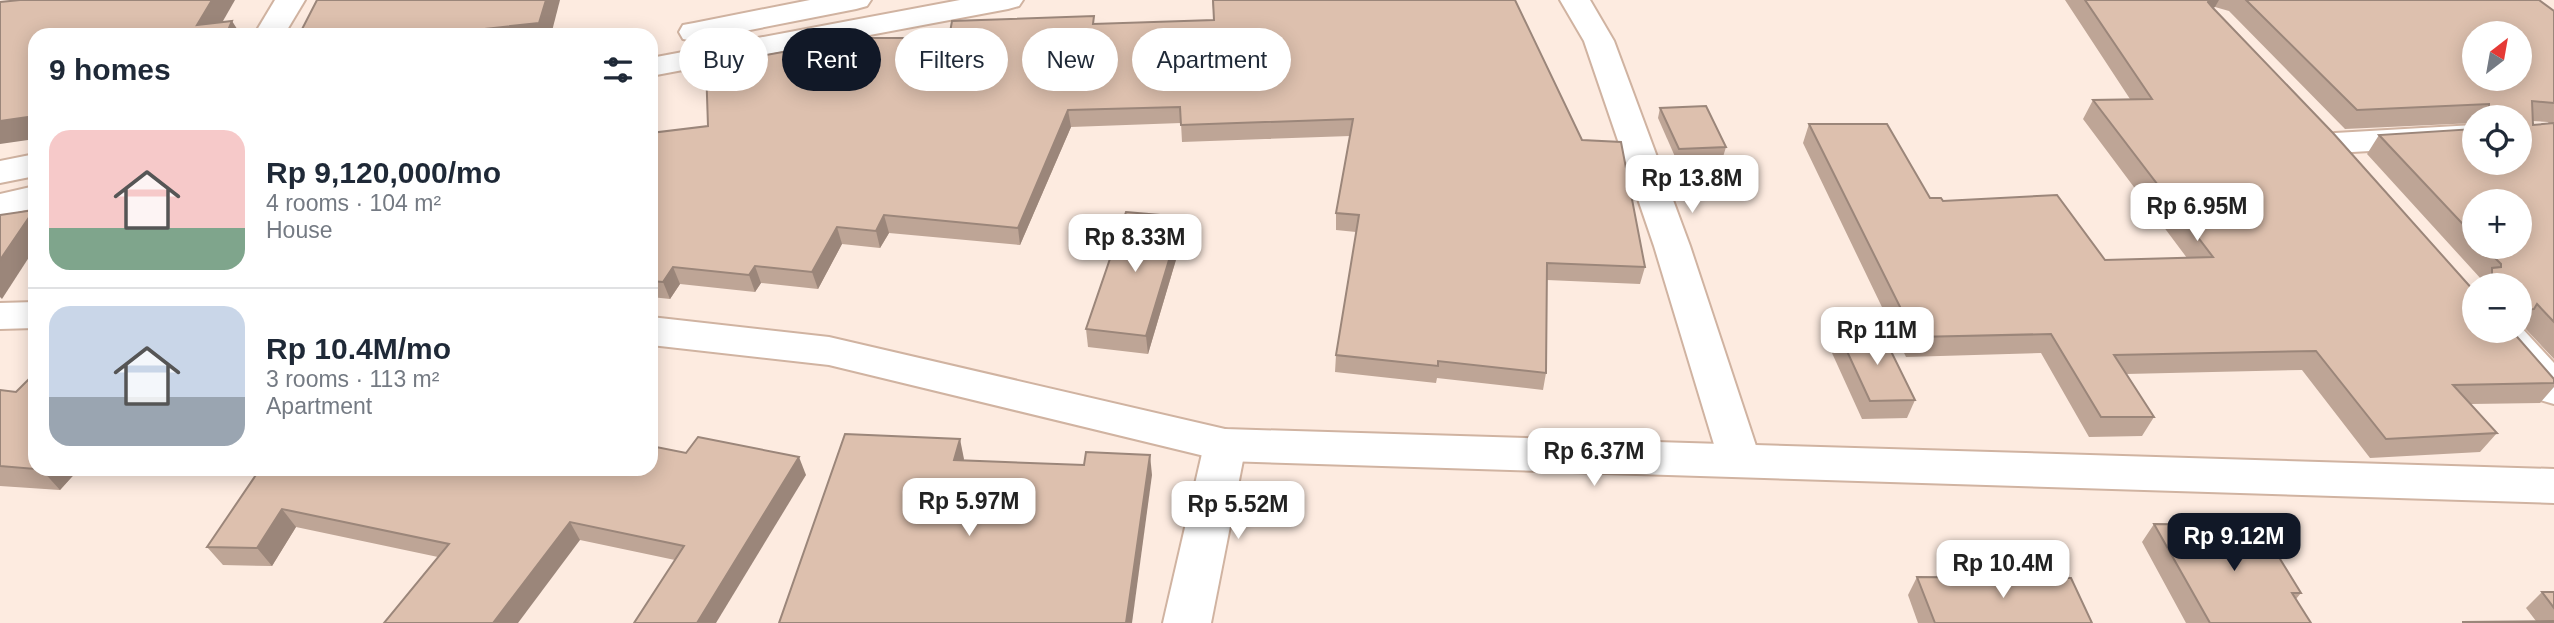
<!DOCTYPE html>
<meta charset="utf-8">
<style>
:root{--surface:#fff;--page:#f2f2f3;--text:#1f2937;--muted:#747a83;--line:#e0e1e3;--accent:#111827}
body{margin:0;font-family:Arial,sans-serif;background:var(--page);color:var(--text);height:100vh;display:flex;flex-direction:column;font-size:26px;white-space:nowrap}
*{box-sizing:border-box;margin:0}
p{font-size:23px;color:var(--muted)}
.icon{flex:none;width:38px;height:38px;fill:none;stroke:currentColor;stroke-width:2;stroke-linecap:round;stroke-linejoin:round}
.map{position:relative;flex:1;overflow:hidden}
.sheet{position:absolute;left:28px;top:28px;width:630px;height:448px;display:flex;flex-direction:column;background:var(--surface);border-radius:21px;box-shadow:0 4px 18px #0003}
.sheet>*{flex:none}
.guide{position:absolute;left:679px;top:28px;width:665px;height:63px;display:flex;gap:14px}
.needle{width:46px;rotate:31deg}
.buttons{position:absolute;left:2462px;top:21px;display:grid;gap:14px}
.buttons a{display:grid;place-items:center;width:70px;height:70px;border-radius:50%;background:var(--surface);box-shadow:0 4px 18px #0003;font-size:35px}
.price{position:absolute;translate:-50% -60px;padding:0 16px;border-radius:14px;background:#fff;color:#222;font-size:23px;line-height:46px;filter:drop-shadow(0 2px 4px #0008)}
.price::after{content:'';position:absolute;left:50%;top:42px;width:21px;height:16px;margin-left:-10px;background:inherit;clip-path:polygon(0 0,100% 0,50% 100%)}
.price.active{background:var(--accent);color:#fff}
ul{padding:0;list-style:none}
li{display:flex;align-items:center;gap:21px;height:175px;padding:0 21px}
li+li{border-top:2px solid var(--line)}
li span{display:grid;place-items:center;flex:none;width:196px;height:140px;border-radius:21px;color:#555}
li>.icon{margin-inline-start:auto}
span .icon{width:84px;height:84px;fill:#fffc;stroke-width:1}
li b{font-size:30px}
h2{display:flex;justify-content:space-between;align-items:center;height:84px;padding:0 21px;font-size:30px}
.pill{padding:0 24px;border-radius:32px;background:var(--surface);box-shadow:0 4px 18px #0003;font-size:24px;line-height:63px}
.pill.active{background:var(--accent);color:#fff}
.map>svg:first-child{display:block}
.lines{fill:none;stroke-linecap:round;stroke-linejoin:round}
.minor-casing{stroke:#d0b3a1;stroke-width:4}
.tertiary-casing{stroke:#d0b3a1;stroke-width:4}
.trunk-casing{stroke:#d0b3a1;stroke-width:4}
.minor{fill:#fff;fill-rule:evenodd}
.tertiary{fill:#fff;fill-rule:evenodd}
.trunk{fill:#fff;fill-rule:evenodd}
.wall{fill:#bea596;fill-rule:evenodd}
.shaded-wall{fill:#9b867a}
.building{fill:#ddc0ae;stroke:#9b867a;stroke-width:2;fill-rule:evenodd}
</style>
<div class="map">
<svg width="2554" height="623" viewBox="0 0 2554 623">
<rect width="100%" height="100%" fill="#fdebe0"/>
<g class="lines">
<defs>
<g id="minor">
<path d="M 275,0 L 305,0 L 284,35 L 254,35 Z"/>
<path d="M 1560,0 L 1590,0 L 1614,41 L 1690,246 L 1761,461 L 1755,473 L 1740,477 L 1725,473 L 1719,461 L 1654,246 L 1584,41 Z"/>
<path d="M 2474,125 L 2474,145 L 2335,153 L 2323,150 L 2318,143 L 2323,136 L 2335,133 Z"/>
<path d="M 2520,326 L 2554,363 L 2554,404 L 2540,400 L 2482,331 L 2520,331 Z"/>
<path d="M 1225,429 L 1240,434 L 1246,445 L 1211,623 L 1163,623 L 1204,445 L 1210,434 Z"/>
</g>
<g id="tertiary">
<path d="M 35,302 L 35,328 L 0,329 L 0,303 Z"/>
<path d="M 651,317 L 829,337 L 1225,429 L 2554,469 L 2554,503 L 1225,461 L 829,365 L 651,345 Z"/>
</g>
<g id="trunk">
<path d="M 810,0 L 871,0 L 867,6 L 856,9 L 694,41 L 683,39 L 679,32 L 683,25 L 694,23 Z"/>
<path d="M 960,0 L 1023,0 L 1019,6 L 1008,9 L 651,76 L 651,58 Z"/>
<path d="M 35,154 L 35,176 L 0,183 L 0,161 Z"/>
<path d="M 35,186 L 35,208 L 0,216 L 0,194 Z"/>
</g>
</defs>
<!-- minor casing -->
<use href="#minor" class="minor-casing"/>
<!-- tertiary casing -->
<use href="#tertiary" class="tertiary-casing"/>
<!-- trunk casing -->
<use href="#trunk" class="trunk-casing"/>
<!-- minor -->
<use href="#minor" class="minor"/>
<!-- tertiary -->
<use href="#tertiary" class="tertiary"/>
<!-- trunk -->
<use href="#trunk" class="trunk"/>
</g>
<!-- wall -->
<g class="wall">
<path d="M 1212,0 L 1582,140 L 1645,267 L 1640,284 L 1547,280 L 1546,373 L 1543,390 L 1437,378 L 1436,383 L 1335,372 L 1336,355 L 1356,232 L 1336,230 L 1336,213 L 1350,136 L 1182,142 L 1181,123 L 1071,127 L 1020,245 L 889,233 L 880,248 L 842,244 L 818,289 L 761,283 L 755,292 L 680,284 L 670,299 L 651,297 L 651,133 L 708,126 L 949,38 L 1095,24 L 1214,20 Z"/>
<path d="M 2065,0 L 2539,0 L 2554,11 L 2554,359 L 2521,324 L 2520,325 L 2520,285 L 2479,285 L 2482,280 L 2367,154 L 2379,135 L 2474,163 L 2520,117 L 2474,117 L 2474,123 L 2345,129 L 2229,11 L 2215,7 L 2213,8 L 2554,379 L 2554,387 L 2540,403 L 2471,404 L 2497,433 L 2480,452 L 2370,458 L 2302,370 L 2126,374 L 2154,417 L 2142,436 L 2089,437 L 2041,353 L 1906,357 L 1803,143 L 1809,124 L 1930,198 L 1943,201 L 2105,260 L 2187,258 L 2083,119 L 2093,100 L 2130,99 ZM 2533,121 L 2548,122 L 2549,124 L 2533,125 ZM 2474,201 L 2520,247 L 2474,247 Z"/>
<path d="M 1660,108 L 1726,147 L 1723,157 L 1676,159 L 1658,118 Z"/>
<path d="M 1182,217 L 1183,236 L 1148,354 L 1088,347 L 1086,329 Z"/>
<path d="M 1839,334 L 1915,400 L 1907,418 L 1862,419 L 1832,353 Z"/>
<path d="M 0,390 L 79,469 L 60,490 L 0,486 Z"/>
<path d="M 686,453 L 806,475 L 675,560 L 580,540 L 438,557 L 296,527 L 272,566 L 223,565 L 207,547 L 260,469 L 651,469 Z"/>
<path d="M 2154,524 L 2301,593 L 2296,599 L 2311,623 L 2186,623 L 2142,542 Z"/>
<path d="M 1917,577 L 2092,623 L 1918,623 L 1908,595 Z"/>
<path d="M 2542,592 L 2554,592 L 2554,623 L 2461,623 L 2536,621 L 2526,608 Z"/>
</g>
<!-- shaded-wall -->
<g class="shaded-wall">
<path d="M 212,0 L 235,0 L 215,35 L 197,25 Z"/>
<path d="M 546,0 L 560,0 L 551,35 L 428,35 Z"/>
<path d="M 2209,0 L 2219,0 L 2215,7 L 2203,12 Z"/>
<path d="M 232,21 L 241,35 L 226,35 Z"/>
<path d="M 1068,110 L 1071,127 L 1020,245 L 1018,228 Z"/>
<path d="M 35,116 L 35,139 L 0,144 L 0,121 Z"/>
<path d="M 34,210 L 35,212 L 35,248 L 2,299 L 0,297 L 0,260 Z"/>
<path d="M 884,215 L 889,233 L 880,248 L 876,231 Z"/>
<path d="M 1182,217 L 1183,236 L 1148,354 L 1146,336 Z"/>
<path d="M 837,227 L 842,244 L 818,289 L 812,272 Z"/>
<path d="M 755,266 L 761,283 L 755,292 L 749,275 Z"/>
<path d="M 673,267 L 680,284 L 670,299 L 663,282 Z"/>
<path d="M 960,439 L 964,459 L 959,480 L 954,460 Z"/>
<path d="M 1150,455 L 1152,475 L 1132,623 L 1126,623 Z"/>
<path d="M 799,457 L 806,475 L 716,623 L 697,623 Z"/>
<path d="M 41,469 L 79,469 L 60,490 Z"/>
<path d="M 282,509 L 296,527 L 272,566 L 257,548 Z"/>
<path d="M 570,522 L 580,540 L 518,623 L 493,623 Z"/>
</g>
<!-- building -->
<g class="building">
<path d="M 20,0 L 212,0 L 197,25 L 232,21 L 226,35 L 35,35 L 35,116 L 0,121 L 0,2 Z"/>
<path d="M 317,0 L 546,0 L 539,23 L 428,35 L 299,35 Z"/>
<path d="M 1213,0 L 1515,0 L 1582,140 L 1621,142 L 1645,267 L 1547,263 L 1546,373 L 1438,361 L 1438,366 L 1336,355 L 1359,215 L 1336,213 L 1353,119 L 1181,125 L 1180,107 L 1068,110 L 1018,228 L 884,215 L 876,231 L 837,227 L 812,272 L 755,266 L 749,275 L 673,267 L 663,282 L 651,281 L 651,133 L 708,126 L 706,66 L 860,38 L 949,38 L 952,21 L 1094,16 L 1093,24 L 1214,20 Z"/>
<path d="M 2085,0 L 2209,0 L 2208,2 L 2213,8 L 2333,133 L 2474,291 L 2474,331 L 2512,331 L 2554,379 L 2554,383 L 2453,385 L 2497,433 L 2386,439 L 2316,351 L 2114,355 L 2154,417 L 2101,417 L 2051,334 L 1915,337 L 1809,124 L 1887,124 L 1930,198 L 1941,198 L 1943,201 L 2057,195 L 2105,260 L 2213,257 L 2093,100 L 2152,99 Z"/>
<path d="M 2246,0 L 2539,0 L 2554,11 L 2554,103 L 2532,101 L 2533,125 L 2554,123 L 2554,322 L 2537,304 L 2534,309 L 2520,310 L 2520,285 L 2492,285 L 2492,268 L 2501,267 L 2501,264 L 2484,247 L 2520,247 L 2520,201 L 2474,201 L 2474,236 L 2379,135 L 2474,129 L 2474,163 L 2520,163 L 2520,117 L 2489,117 L 2489,104 L 2357,110 ZM 2474,33 L 2520,33 L 2520,79 L 2474,79 Z"/>
<path d="M 1706,106 L 1726,147 L 1679,149 L 1660,108 Z"/>
<path d="M 34,210 L 0,260 L 0,215 Z"/>
<path d="M 1126,212 L 1182,217 L 1146,336 L 1086,329 Z"/>
<path d="M 1882,333 L 1915,400 L 1870,401 L 1839,334 Z"/>
<path d="M 35,373 L 35,469 L 0,466 L 0,390 L 16,392 Z"/>
<path d="M 845,434 L 960,439 L 954,460 L 1084,465 L 1086,452 L 1150,455 L 1126,623 L 779,623 Z"/>
<path d="M 698,437 L 799,457 L 697,623 L 634,623 L 684,546 L 570,522 L 493,623 L 384,623 L 449,544 L 282,509 L 257,548 L 207,547 L 260,469 L 651,469 L 651,446 L 686,453 Z"/>
<path d="M 2154,524 L 2259,525 L 2301,593 L 2292,593 L 2311,623 L 2210,623 Z"/>
<path d="M 1917,577 L 2071,578 L 2092,623 L 1935,623 Z"/>
<path d="M 2542,592 L 2554,592 L 2554,608 Z"/>
<path d="M 2554,621 L 2554,623 L 2462,622 Z"/>
</g>
</svg>
<div class="buttons">
<a><svg class="needle" viewBox="-14 -14 28 28"><path d="M0-13l5 13h-10z" fill="#e53935"/><path d="M0 13l5-13h-10z" fill="#747a83"/></svg></a>
<a><svg class="icon" aria-label="locate" viewBox="0 0 24 24"><circle cx="12" cy="12" r="6"/><path d="M12 2v4M12 18v4M2 12h4M18 12h4"/></svg></a>
<a>+</a>
<a>−</a>
</div>
<b class="price" style="left:1692px;top:215px">Rp 13.8M</b>
<b class="price" style="left:2197px;top:243px">Rp 6.95M</b>
<b class="price" style="left:1135px;top:274px">Rp 8.33M</b>
<b class="price" style="left:1877px;top:367px">Rp 11M</b>
<b class="price" style="left:1594px;top:488px">Rp 6.37M</b>
<b class="price" style="left:969px;top:538px">Rp 5.97M</b>
<b class="price" style="left:1238px;top:541px">Rp 5.52M</b>
<b class="price active" style="left:2234px;top:573px">Rp 9.12M</b>
<b class="price" style="left:2003px;top:600px">Rp 10.4M</b>
<div class="guide">
<a class="pill">Buy</a>
<a class="pill active">Rent</a>
<a class="pill">Filters</a>
<a class="pill">New</a>
<a class="pill">Apartment</a>
</div>
<section class="sheet">
<h2>9 homes<svg class="icon" aria-label="filters" viewBox="0 0 24 24"><path d="M4 7h16M4 17h16"/><circle cx="9" cy="7" r="2"/><circle cx="15" cy="17" r="2"/></svg></h2>
<ul>
<li><span style="background:linear-gradient(#f6c9c9 70%,#7fa58c 0)"><svg class="icon" aria-label="home" viewBox="0 0 24 24"><path d="M3 11l9-7 9 7M6 9v11h12V9"/></svg></span><div><b>Rp 9,120,000/mo</b><p>4 rooms · 104 m²</p><p>House</p></div></li>
<li><span style="background:linear-gradient(#c9d6e8 65%,#9aa5b1 0)"><svg class="icon" aria-label="home" viewBox="0 0 24 24"><path d="M3 11l9-7 9 7M6 9v11h12V9"/></svg></span><div><b>Rp 10.4M/mo</b><p>3 rooms · 113 m²</p><p>Apartment</p></div></li>
</ul>
</section>
</div>
